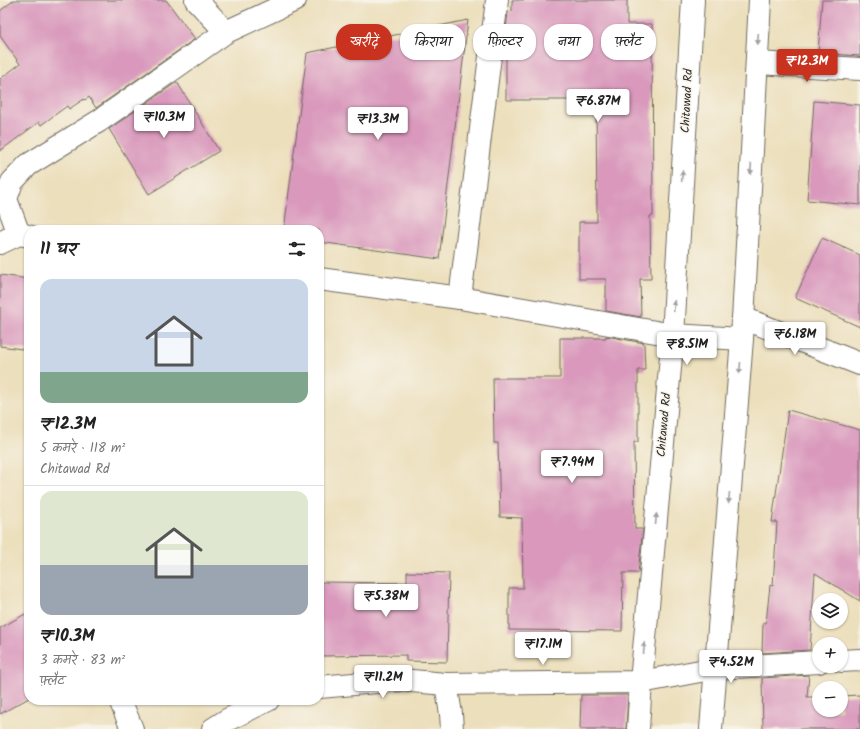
<!DOCTYPE html>
<html lang="hi">
<meta charset="utf-8">
<style>
:root{--surface:#fff;--page:#f6f6f6;--text:#222;--muted:#767676;--line:#e0e0e0;--accent:#c8321e}
body{margin:0;font-family:Kalam,"Playpen Sans Deva",sans-serif;background:var(--page);color:var(--text);height:100vh;display:flex;flex-direction:column;font-size:15px;white-space:nowrap}
*{box-sizing:border-box;margin:0}
p{font-size:13px;color:var(--muted)}
.icon{flex:none;width:22px;height:22px;fill:none;stroke:currentColor;stroke-width:2;stroke-linecap:round;stroke-linejoin:round}
.map{position:relative;flex:1;overflow:hidden}
.drawer{position:absolute;left:24px;top:225px;width:300px;height:480px;display:flex;flex-direction:column;background:var(--surface);border-radius:16px;box-shadow:0 1px 3px #0004}
.drawer>*{flex:none}
.top-card{position:absolute;left:336px;top:24px;width:380px;height:36px;display:flex;gap:8px}
.fabs{position:absolute;left:812px;top:593px;display:grid;gap:8px}
.fabs a{display:grid;place-items:center;width:36px;height:36px;border-radius:50%;background:var(--surface);box-shadow:0 1px 3px #0004;font-size:20px}
.price{position:absolute;translate:-50% -34px;padding:0 9px;border-radius:4px;background:#fff;color:#222;font-size:13px;line-height:26px;filter:drop-shadow(0 1px 2px #0008)}
.price::after{content:'';position:absolute;left:50%;top:24px;width:12px;height:9px;margin-left:-6px;background:inherit;clip-path:polygon(0 0,100% 0,50% 100%)}
.price.active{background:var(--accent);color:#fff}
ul{padding:0;list-style:none}
li{display:grid;align-content:center;gap:8px;height:212px;padding:0 16px}
li+li{border-top:1px solid var(--line)}
li span{display:grid;place-items:center;height:124px;border-radius:12px;color:#555}
li>.icon{margin-inline-start:auto}
span .icon{width:72px;height:72px;fill:#fffc;stroke-width:1}
li b{font-size:17px}
h2{display:flex;justify-content:space-between;align-items:center;height:48px;padding:0 16px;font-size:17px}
.tag{padding:0 14px;border-radius:16px;background:var(--surface);box-shadow:0 1px 3px #0004;font-size:14px;line-height:36px}
.tag.active{background:var(--accent);color:#fff}
.map>svg:first-child{display:block}
.building{fill:#d998bc}
.lines{fill:none;stroke-linecap:round;stroke-linejoin:round}
.minor-casing{stroke:#6f6a5e;stroke-width:24}
.major-casing{stroke:#6f6a5e;stroke-width:24}
.minor{stroke:#fff;stroke-width:22}
.major{stroke:#fff;stroke-width:22}
.oneway{fill:#a0a0a0}
.labels{text-anchor:middle;dominant-baseline:central;stroke-width:3;stroke-linejoin:round;paint-order:stroke}
.street-label{font-size:12px;fill:#2b2b2b;stroke:#f7f3e8}
</style>
<div class="map">
<svg width="860" height="729" viewBox="0 0 860 729">
<rect width="100%" height="100%" fill="#f7f3e8"/>
<filter id="ink" filterUnits="userSpaceOnUse"><feTurbulence type="fractalNoise" baseFrequency=".025" numOctaves="2"/><feDisplacementMap in="SourceGraphic" scale="8" xChannelSelector="R" yChannelSelector="G"/><feConvolveMatrix kernelMatrix="1 2 1 2 8 2 1 2 1" color-interpolation-filters="sRGB"/></filter>
<filter id="wash" filterUnits="userSpaceOnUse"><feTurbulence type="fractalNoise" baseFrequency=".012" numOctaves="4" result="noise"/><feDisplacementMap in="SourceGraphic" scale="16" xChannelSelector="R" yChannelSelector="G"/><feGaussianBlur stdDeviation="0.9" result="paint"/><feColorMatrix in="noise" values="0 0 0 0 0 0 0 0 0 0 0 0 0 0 0 0 0 1.4 0 .05"/><feComposite in="paint" operator="in"/></filter>
<g filter="url(#wash)">
<rect width="100%" height="100%" fill="#ecdfbc"/>
<g id="blocks">
<!-- building -->
<g class="building">
<path d="M 14,0 L 166,0 L 195,39 L 96,108 L 89,97 L 85,100 L 84,99 L 69,109 L 67,106 L 41,125 L 39,122 L 0,151 L 0,79 L 20,64 L 0,36 L 0,11 Z"/>
<path d="M 512,0 L 627,0 L 627,24 L 652,24 L 653,216 L 650,216 L 651,279 L 640,279 L 641,317 L 606,311 L 606,279 L 579,279 L 579,222 L 597,222 L 596,100 L 506,100 L 506,29 L 508,12 L 512,11 Z"/>
<path d="M 822,0 L 860,0 L 860,56 L 818,53 Z"/>
<path d="M 468,20 L 439,259 L 319,242 L 319,230 L 284,230 L 307,53 Z"/>
<path d="M 177,82 L 219,151 L 149,194 L 109,129 Z"/>
<path d="M 814,101 L 860,105 L 860,205 L 807,200 Z"/>
<path d="M 822,238 L 860,255 L 860,327 L 795,298 Z"/>
<path d="M 0,275 L 29,279 L 29,350 L 0,346 Z"/>
<path d="M 606,336 L 644,343 L 645,370 L 638,370 L 638,442 L 634,442 L 635,529 L 643,529 L 638,573 L 623,573 L 622,631 L 509,630 L 509,588 L 523,588 L 522,518 L 500,517 L 498,443 L 494,443 L 493,378 L 560,378 L 560,338 L 606,338 Z"/>
<path d="M 788,410 L 860,430 L 860,601 L 815,573 L 810,650 L 762,653 L 763,623 L 766,623 L 770,585 L 773,586 L 777,522 L 772,522 Z"/>
<path d="M 407,572 L 449,573 L 447,662 L 406,661 L 406,655 L 319,656 L 319,582 L 407,583 Z"/>
<path d="M 29,612 L 29,698 L 0,714 L 0,628 Z"/>
<path d="M 809,675 L 807,697 L 819,697 L 819,710 L 841,710 L 841,696 L 860,695 L 860,729 L 763,729 L 762,678 Z"/>
<path d="M 581,695 L 628,695 L 626,729 L 580,729 Z"/>
</g>
</g>
</g>
<g filter="url(#ink)">
<use href="#blocks" fill-opacity="0" stroke="#6f6a5e" stroke-width="1"/>
<g class="lines">
<defs>
<g id="minor">
<path d="M 196,0 L 226,32"/>
<path d="M 757,63 L 860,69"/>
<path d="M 19,234 L 6,199 L 12,182 L 28,165 L 99,121 L 226,32 L 295,0"/>
<path d="M 0,243 L 19,234 L 29,236"/>
<path d="M 319,279 L 460,298 L 673,335 L 742,339"/>
<path d="M 460,298 L 497,0"/>
<path d="M 743,318 L 860,364"/>
<path d="M 841,661 L 860,660"/>
<path d="M 446,684 L 451,714 L 452,729"/>
<path d="M 319,687 L 400,680 L 446,684 L 641,682 L 716,668 L 819,662"/>
<path d="M 120,700 L 132,729"/>
<path d="M 213,729 L 227,720 L 268,700"/>
</g>
<g id="major">
<path d="M 638,729 L 641,682 L 673,335 L 693,0"/>
<path d="M 711,729 L 742,339 L 760,0"/>
</g>
</defs>
<!-- minor casing -->
<use href="#minor" class="minor-casing"/>
<!-- major casing -->
<use href="#major" class="major-casing"/>
<!-- minor -->
<use href="#minor" class="minor"/>
<!-- major -->
<use href="#major" class="major"/>
</g>
<!-- one-way arrows -->
<defs><path id="oneway-solid" d="M-6-.8H1V-3.2L6.5 0L1 3.2V.8H-6Z"/></defs>
<g class="oneway">
<use href="#oneway-solid" transform="translate(758 39) rotate(93)"/>
<use href="#oneway-solid" transform="translate(751 169) rotate(93)"/>
<use href="#oneway-solid" transform="translate(682 176) rotate(-87)"/>
<use href="#oneway-solid" transform="translate(674 306) rotate(-87)"/>
<use href="#oneway-solid" transform="translate(740 368) rotate(95)"/>
<use href="#oneway-solid" transform="translate(729 498) rotate(95)"/>
<use href="#oneway-solid" transform="translate(656 519) rotate(-85)"/>
<use href="#oneway-solid" transform="translate(644 648) rotate(-85)"/>
</g>
</g>
<g class="labels">
<!-- street labels -->
<g class="street-label">
<text transform="translate(687 101) rotate(-87)">Chitawad Rd</text>
<text transform="translate(664 425) rotate(-85)">Chitawad Rd</text>
</g>
</g>
</svg>
<div class="fabs">
<a><svg class="icon" aria-label="layers" viewBox="0 0 24 24"><path d="M12 4l9 5-9 5-9-5zM3 14l9 5 9-5"/></svg></a>
<a>+</a>
<a>−</a>
</div>
<b class="price active" style="left:807px;top:83px">₹12.3M</b>
<b class="price" style="left:598px;top:123px">₹6.87M</b>
<b class="price" style="left:164px;top:139px">₹10.3M</b>
<b class="price" style="left:378px;top:141px">₹13.3M</b>
<b class="price" style="left:795px;top:356px">₹6.18M</b>
<b class="price" style="left:687px;top:366px">₹8.51M</b>
<b class="price" style="left:572px;top:484px">₹7.94M</b>
<b class="price" style="left:386px;top:618px">₹5.38M</b>
<b class="price" style="left:543px;top:666px">₹17.1M</b>
<b class="price" style="left:731px;top:684px">₹4.52M</b>
<b class="price" style="left:383px;top:699px">₹11.2M</b>
<div class="top-card">
<a class="tag active">खरीदें</a>
<a class="tag">किराया</a>
<a class="tag">फ़िल्टर</a>
<a class="tag">नया</a>
<a class="tag">फ़्लैट</a>
</div>
<section class="drawer">
<h2>11 घर<svg class="icon" aria-label="filters" viewBox="0 0 24 24"><path d="M4 7h16M4 17h16"/><circle cx="9" cy="7" r="2"/><circle cx="15" cy="17" r="2"/></svg></h2>
<ul>
<li><span style="background:linear-gradient(#c9d6e8 75%,#7fa58c 0)"><svg class="icon" aria-label="home" viewBox="0 0 24 24"><path d="M3 11l9-7 9 7M6 9v11h12V9"/></svg></span><div><b>₹12.3M</b><p>5 कमरे · 118 m²</p><p>Chitawad Rd</p></div></li>
<li><span style="background:linear-gradient(#dfe7d0 60%,#9aa5b1 0)"><svg class="icon" aria-label="home" viewBox="0 0 24 24"><path d="M3 11l9-7 9 7M6 9v11h12V9"/></svg></span><div><b>₹10.3M</b><p>3 कमरे · 83 m²</p><p>फ़्लैट</p></div></li>
</ul>
</section>
</div>
